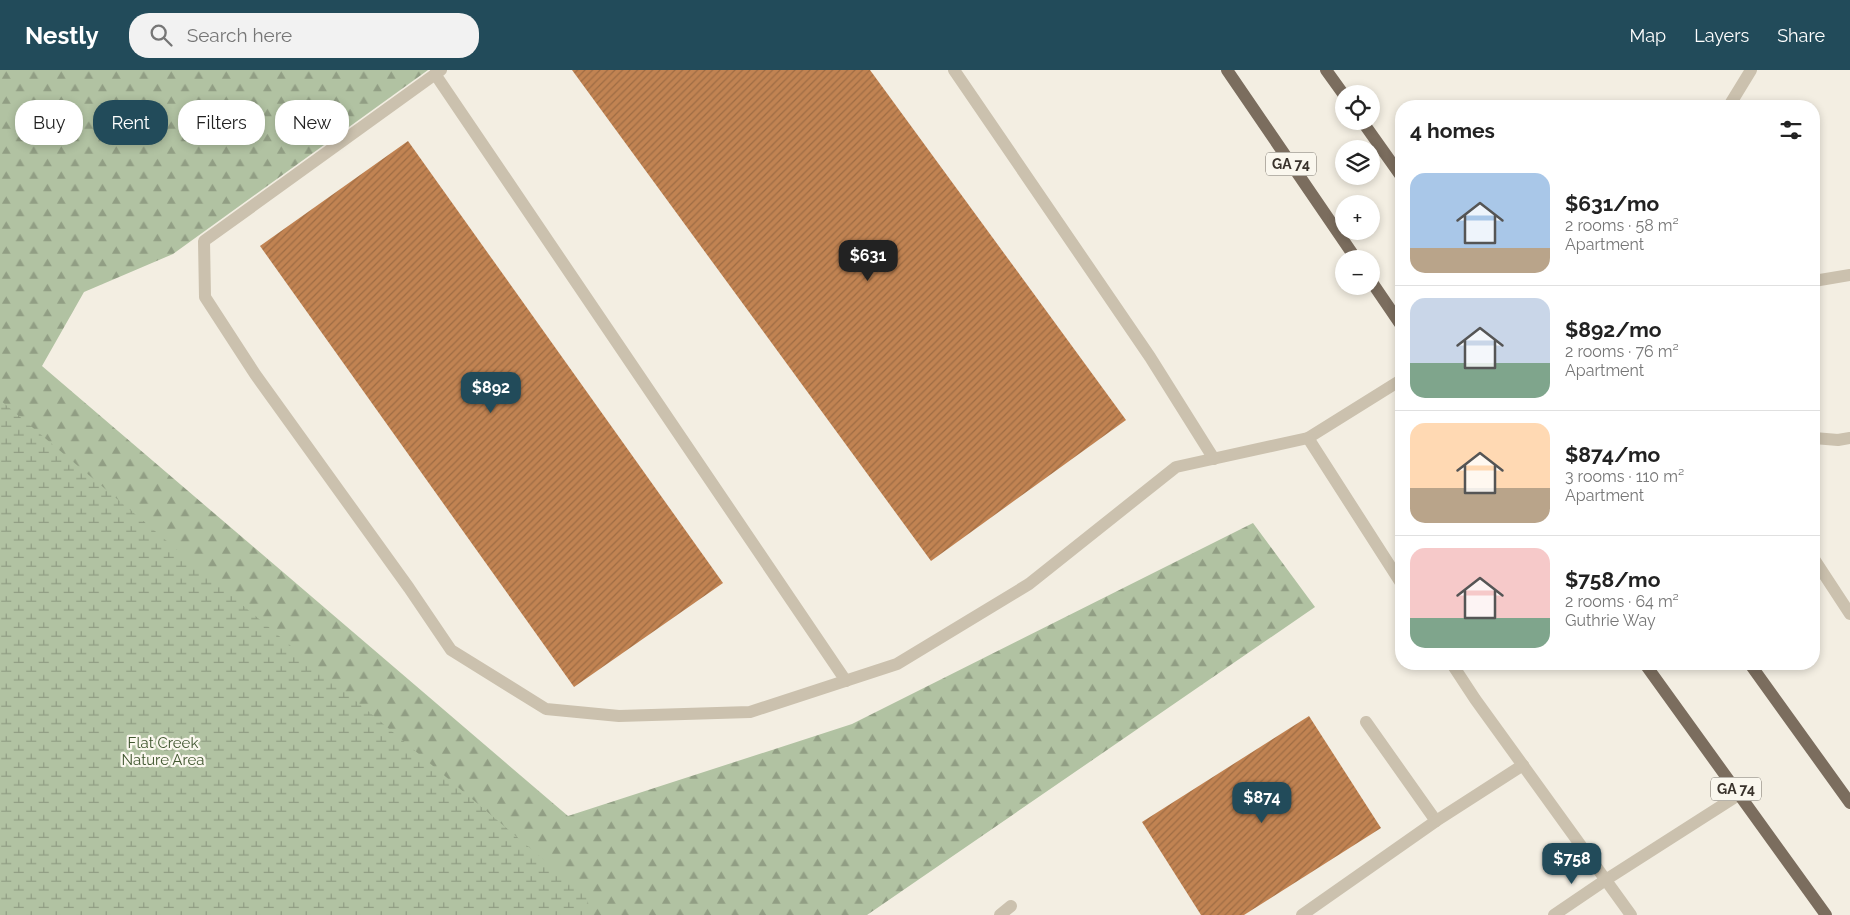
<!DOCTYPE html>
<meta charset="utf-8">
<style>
:root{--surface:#fff;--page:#f2f2f2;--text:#222;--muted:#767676;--line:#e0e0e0;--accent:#224b5a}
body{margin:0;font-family:Raleway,sans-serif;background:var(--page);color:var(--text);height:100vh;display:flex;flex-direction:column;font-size:19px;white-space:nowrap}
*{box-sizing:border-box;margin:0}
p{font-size:16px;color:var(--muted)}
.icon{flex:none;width:28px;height:28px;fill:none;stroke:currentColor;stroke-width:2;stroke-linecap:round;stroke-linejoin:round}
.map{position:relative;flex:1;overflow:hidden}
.sheet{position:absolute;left:1395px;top:30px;width:425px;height:570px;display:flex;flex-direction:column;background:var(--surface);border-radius:20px;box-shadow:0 2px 8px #0003}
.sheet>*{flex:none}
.hud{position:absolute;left:15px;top:30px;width:475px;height:45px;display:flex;gap:10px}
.buttons{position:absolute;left:1335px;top:15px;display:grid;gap:10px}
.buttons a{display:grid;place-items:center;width:45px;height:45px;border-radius:50%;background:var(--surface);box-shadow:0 2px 8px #0003;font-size:25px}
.price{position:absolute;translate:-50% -42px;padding:0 11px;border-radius:10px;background:var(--accent);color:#fff;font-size:16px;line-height:32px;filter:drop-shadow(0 1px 2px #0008)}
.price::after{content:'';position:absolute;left:50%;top:30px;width:15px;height:11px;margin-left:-8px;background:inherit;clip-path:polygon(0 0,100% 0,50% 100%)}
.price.on{background:#222;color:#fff}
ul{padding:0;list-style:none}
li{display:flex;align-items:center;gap:15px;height:125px;padding:0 15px}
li+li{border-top:1px solid var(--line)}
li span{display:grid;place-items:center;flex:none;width:140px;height:100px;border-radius:15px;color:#555}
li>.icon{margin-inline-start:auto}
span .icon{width:60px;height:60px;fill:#fffc;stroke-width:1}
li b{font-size:21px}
h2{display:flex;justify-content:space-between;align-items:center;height:60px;padding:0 15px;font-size:21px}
.pill{padding:0 18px;border-radius:20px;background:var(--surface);box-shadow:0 2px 8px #0003;font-size:18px;line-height:45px}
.pill.on{background:var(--accent);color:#fff}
header{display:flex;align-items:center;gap:30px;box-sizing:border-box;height:70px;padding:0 25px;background:var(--accent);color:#fff}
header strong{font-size:24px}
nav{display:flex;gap:28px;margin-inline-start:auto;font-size:18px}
.search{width:350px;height:45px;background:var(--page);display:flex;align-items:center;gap:12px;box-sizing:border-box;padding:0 18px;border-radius:20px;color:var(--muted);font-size:19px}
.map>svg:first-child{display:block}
.forest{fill:url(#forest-firs)}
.wetland{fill:url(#wetland-marsh)}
.building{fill:url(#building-hatch)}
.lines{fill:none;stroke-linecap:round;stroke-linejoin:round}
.service{stroke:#cbc1ae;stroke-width:12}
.minor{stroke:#cbc1ae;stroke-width:12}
.primary{stroke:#7b6d5e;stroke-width:12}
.labels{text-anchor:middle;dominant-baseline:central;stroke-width:4.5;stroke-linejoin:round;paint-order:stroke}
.shield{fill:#faf7ee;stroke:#746e66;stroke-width:1}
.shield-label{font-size:14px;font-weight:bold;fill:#3a332c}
.park-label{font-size:15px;fill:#415730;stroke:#faf7ee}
</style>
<header>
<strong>Nestly</strong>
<div class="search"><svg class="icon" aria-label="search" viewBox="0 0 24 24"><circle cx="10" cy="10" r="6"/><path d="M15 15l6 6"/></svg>Search here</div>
<nav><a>Map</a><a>Layers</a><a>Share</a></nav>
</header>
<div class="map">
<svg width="1850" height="845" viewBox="0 0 1850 845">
<defs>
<pattern id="forest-firs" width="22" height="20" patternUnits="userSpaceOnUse" patternTransform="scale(1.25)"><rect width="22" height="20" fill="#b1c2a2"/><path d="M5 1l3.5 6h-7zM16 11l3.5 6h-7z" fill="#919e84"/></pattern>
<pattern id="wetland-marsh" width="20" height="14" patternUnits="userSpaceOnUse" patternTransform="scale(1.25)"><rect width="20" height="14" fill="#b1c2a2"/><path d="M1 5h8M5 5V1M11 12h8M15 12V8" fill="none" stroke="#919e84"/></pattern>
<pattern id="building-hatch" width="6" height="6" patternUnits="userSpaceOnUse" patternTransform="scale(1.25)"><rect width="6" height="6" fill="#c18352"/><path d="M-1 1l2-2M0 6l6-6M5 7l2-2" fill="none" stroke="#9e6c44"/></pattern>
</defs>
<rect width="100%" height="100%" fill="#f3eee2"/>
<!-- forest -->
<path class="forest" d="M 0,0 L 428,0 L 173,184 L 84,222 L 42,296 L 568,746 L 852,654 L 1253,453 L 1315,537 L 867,845 L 0,845 Z"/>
<!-- wetland -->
<path class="wetland" d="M 0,330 L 588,827 L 585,845 L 0,845 Z"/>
<!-- building -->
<g class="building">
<path d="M 572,0 L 870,0 L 1126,350 L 931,491 Z"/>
<path d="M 408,71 L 723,513 L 574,617 L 260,176 Z"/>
<path d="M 1309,646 L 1381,758 L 1244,845 L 1201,845 L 1142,752 Z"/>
</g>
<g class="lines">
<!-- service -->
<g class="service">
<path d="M 441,0 L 204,171 L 205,227 L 255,304 L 409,518 L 451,580 L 546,639 L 619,646 L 750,642 L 897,594 L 1029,514 L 1176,397 L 1308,368 L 1401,310"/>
<path d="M 954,0 L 1150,287 L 1214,389"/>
<path d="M 435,4 L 846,611"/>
<path d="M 1729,36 L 1751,0"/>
<path d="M 1814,211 L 1850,205"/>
<path d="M 1308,368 L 1401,513"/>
<path d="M 1814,368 L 1838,370 L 1850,368"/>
<path d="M 1814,489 L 1850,544"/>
<path d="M 1452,594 L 1475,629 L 1631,845"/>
<path d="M 1366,652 L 1436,751"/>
<path d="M 1607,809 L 1740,724"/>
<path d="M 1000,845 L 1011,836"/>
<path d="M 1302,845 L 1436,751 L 1523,695"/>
</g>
<!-- minor -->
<path class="minor" d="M 1554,845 L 1607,809"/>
<!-- primary -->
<g class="primary">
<path d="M 1227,0 L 1356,189"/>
<path d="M 1326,0 L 1344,25"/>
<path d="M 1362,51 L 1401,106"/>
<path d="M 1371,211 L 1401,255"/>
<path d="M 1645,594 L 1826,845"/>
<path d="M 1750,594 L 1850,733"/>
</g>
</g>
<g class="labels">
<!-- shield labels -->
<g class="shield">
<rect x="1266" y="82.5" width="50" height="23" rx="4"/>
<rect x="1711" y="707.5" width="50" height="23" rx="4"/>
</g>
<g class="shield-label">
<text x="1291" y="94">GA 74</text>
<text x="1736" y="719">GA 74</text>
</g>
<!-- park labels -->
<g class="park-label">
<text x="163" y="673">Flat Creek<tspan x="163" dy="17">Nature Area</tspan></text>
</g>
</g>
</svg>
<div class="buttons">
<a><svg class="icon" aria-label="locate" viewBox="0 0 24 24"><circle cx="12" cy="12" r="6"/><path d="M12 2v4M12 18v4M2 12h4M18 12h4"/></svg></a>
<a><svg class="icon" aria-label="layers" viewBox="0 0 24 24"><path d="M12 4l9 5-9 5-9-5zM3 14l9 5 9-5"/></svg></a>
<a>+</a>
<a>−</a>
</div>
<b class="price on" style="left:868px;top:212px">$631</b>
<b class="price" style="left:491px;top:344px">$892</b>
<b class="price" style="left:1262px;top:754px">$874</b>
<b class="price" style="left:1572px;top:815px">$758</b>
<div class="hud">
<a class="pill">Buy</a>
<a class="pill on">Rent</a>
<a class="pill">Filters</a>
<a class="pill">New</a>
</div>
<section class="sheet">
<h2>4 homes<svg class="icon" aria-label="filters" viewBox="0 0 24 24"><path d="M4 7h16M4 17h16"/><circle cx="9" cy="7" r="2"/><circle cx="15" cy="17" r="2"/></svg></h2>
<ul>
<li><span style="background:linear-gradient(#a9c7e8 75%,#b9a48a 0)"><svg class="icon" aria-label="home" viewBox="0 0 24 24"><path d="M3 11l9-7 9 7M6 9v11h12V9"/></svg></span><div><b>$631/mo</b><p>2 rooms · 58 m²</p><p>Apartment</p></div></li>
<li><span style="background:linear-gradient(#c9d6e8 65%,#7fa58c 0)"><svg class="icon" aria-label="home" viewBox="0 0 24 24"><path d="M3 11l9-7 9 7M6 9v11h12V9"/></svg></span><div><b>$892/mo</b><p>2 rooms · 76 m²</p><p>Apartment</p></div></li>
<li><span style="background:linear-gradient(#ffd9b3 65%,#b9a48a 0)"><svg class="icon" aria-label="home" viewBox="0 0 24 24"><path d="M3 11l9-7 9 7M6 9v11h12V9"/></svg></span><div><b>$874/mo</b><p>3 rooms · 110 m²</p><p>Apartment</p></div></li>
<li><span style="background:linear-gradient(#f6c9c9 70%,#7fa58c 0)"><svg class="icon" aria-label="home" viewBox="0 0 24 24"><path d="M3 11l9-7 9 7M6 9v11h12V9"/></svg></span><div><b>$758/mo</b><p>2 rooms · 64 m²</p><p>Guthrie Way</p></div></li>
</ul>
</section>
</div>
